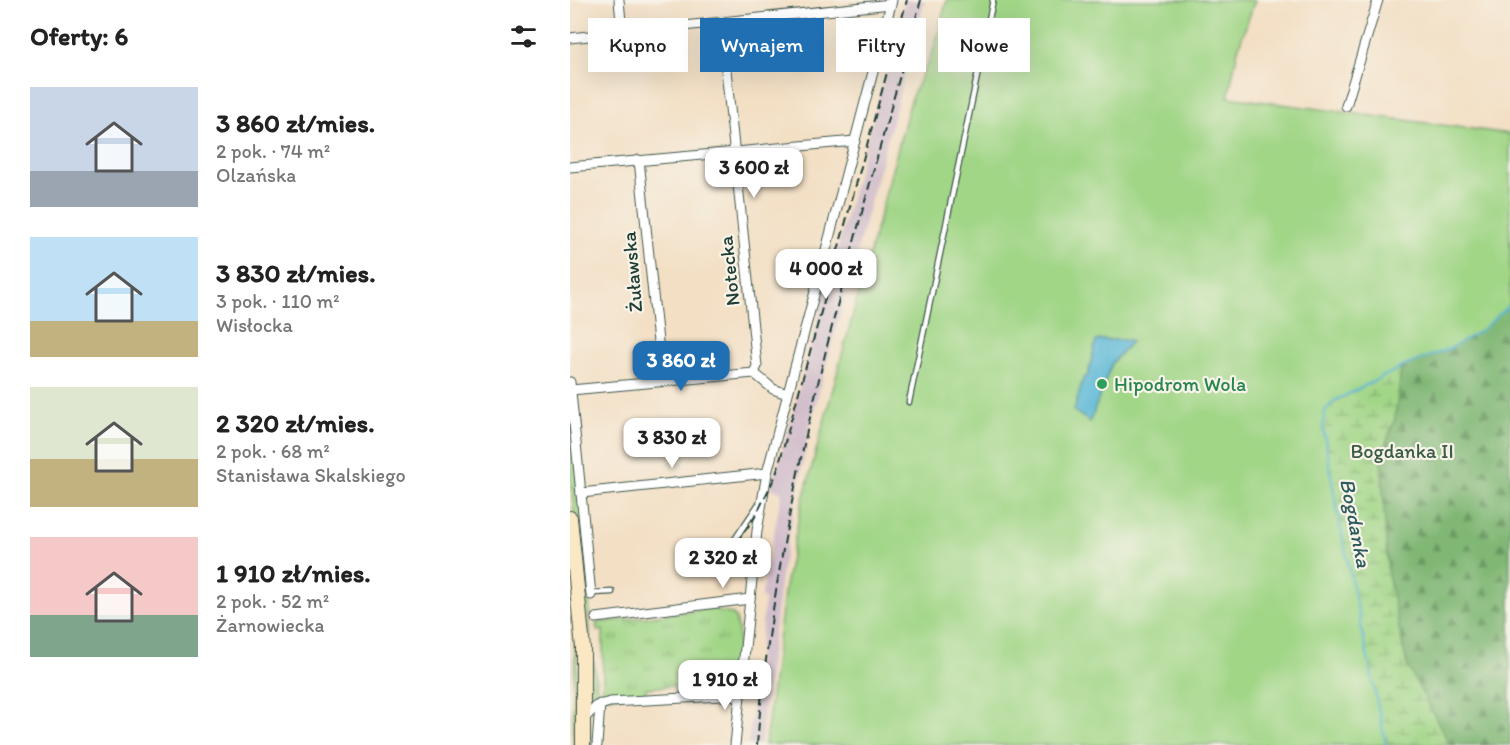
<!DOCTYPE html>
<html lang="pl">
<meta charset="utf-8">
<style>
:root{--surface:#fff;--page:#f2f2f2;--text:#222;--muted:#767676;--accent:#1f6fb2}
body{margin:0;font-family:Itim,sans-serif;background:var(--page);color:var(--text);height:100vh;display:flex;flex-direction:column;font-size:22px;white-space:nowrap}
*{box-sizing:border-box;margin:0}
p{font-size:20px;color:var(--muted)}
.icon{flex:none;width:33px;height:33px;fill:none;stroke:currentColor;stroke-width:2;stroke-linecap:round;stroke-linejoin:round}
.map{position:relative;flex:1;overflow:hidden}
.side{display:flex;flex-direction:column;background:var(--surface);width:570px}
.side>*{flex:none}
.hud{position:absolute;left:18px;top:18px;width:570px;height:54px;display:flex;gap:12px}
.price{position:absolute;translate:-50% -51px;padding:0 14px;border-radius:12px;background:#fff;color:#222;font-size:20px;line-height:39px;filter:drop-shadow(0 2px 3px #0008)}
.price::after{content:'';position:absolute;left:50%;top:36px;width:18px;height:14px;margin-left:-9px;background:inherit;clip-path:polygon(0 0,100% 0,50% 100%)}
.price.on{background:var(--accent);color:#fff}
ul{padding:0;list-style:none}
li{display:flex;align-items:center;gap:18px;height:150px;padding:0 30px}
li span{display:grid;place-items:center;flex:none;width:168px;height:120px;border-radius:0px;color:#555}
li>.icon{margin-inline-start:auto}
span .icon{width:72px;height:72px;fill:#fffc;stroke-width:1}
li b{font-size:26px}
h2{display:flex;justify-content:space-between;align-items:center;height:72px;padding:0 30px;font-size:26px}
.pill{padding:0 21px;border-radius:0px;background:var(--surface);box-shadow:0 6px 24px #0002;font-size:21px;line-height:54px}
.pill.on{background:var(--accent);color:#fff}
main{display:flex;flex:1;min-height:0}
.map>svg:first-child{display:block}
.railway{fill:#d1bdcb}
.grass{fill:url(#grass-tufts);stroke:#608a5e;stroke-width:1.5}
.forest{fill:url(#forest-firs);stroke:#507a54;stroke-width:1.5}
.wetland{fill:url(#wetland-marsh);stroke:#608a5e;stroke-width:1.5}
.pitch{fill:#a1d687;stroke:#608a5e;stroke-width:1.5}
.water{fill:#59b7d7;stroke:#3c7a86;stroke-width:1.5}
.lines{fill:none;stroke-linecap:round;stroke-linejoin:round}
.stream{stroke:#59b7d7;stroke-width:2}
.minor-tunnel{stroke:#c9bfa7;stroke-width:9;stroke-dasharray:9 4.5;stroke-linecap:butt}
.service-casing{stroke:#3f554a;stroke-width:7}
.minor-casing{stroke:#3f554a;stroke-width:11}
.secondary-casing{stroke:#3f554a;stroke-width:16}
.service{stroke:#fff;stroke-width:4.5}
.minor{stroke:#fff;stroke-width:9}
.secondary{stroke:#fae7c3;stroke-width:14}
.rail{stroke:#1f3d34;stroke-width:2;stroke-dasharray:9 4.5;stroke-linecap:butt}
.leisure-dot{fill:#2e9e5b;stroke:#f7f3e8;stroke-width:2}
.labels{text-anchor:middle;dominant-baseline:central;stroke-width:4.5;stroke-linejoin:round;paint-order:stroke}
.street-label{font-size:20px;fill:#1f3d34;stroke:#f7f3e8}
.leisure-label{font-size:20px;fill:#27864d;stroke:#f7f3e8;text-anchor:start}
.park-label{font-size:20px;fill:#395c45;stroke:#f7f3e8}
.water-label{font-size:21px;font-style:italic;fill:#2e5c5d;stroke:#f7f3e8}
</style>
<main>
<section class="side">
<h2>Oferty: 6<svg class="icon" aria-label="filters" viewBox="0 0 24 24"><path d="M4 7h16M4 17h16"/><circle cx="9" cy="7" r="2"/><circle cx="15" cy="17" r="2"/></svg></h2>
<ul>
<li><span style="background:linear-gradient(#c9d6e8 70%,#9aa5b1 0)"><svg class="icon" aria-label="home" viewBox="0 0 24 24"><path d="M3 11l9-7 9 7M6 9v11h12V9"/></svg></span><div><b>3 860 zł/mies.</b><p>2 pok. · 74 m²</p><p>Olzańska</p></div></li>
<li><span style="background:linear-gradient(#bfe0f5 70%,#c2b280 0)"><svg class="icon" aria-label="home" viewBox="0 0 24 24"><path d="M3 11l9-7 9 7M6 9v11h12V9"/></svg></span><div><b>3 830 zł/mies.</b><p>3 pok. · 110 m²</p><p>Wisłocka</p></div></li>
<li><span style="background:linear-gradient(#dfe7d0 60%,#c2b280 0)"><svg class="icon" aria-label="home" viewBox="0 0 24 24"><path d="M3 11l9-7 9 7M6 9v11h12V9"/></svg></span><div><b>2 320 zł/mies.</b><p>2 pok. · 68 m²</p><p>Stanisława Skalskiego</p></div></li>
<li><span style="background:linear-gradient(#f6c9c9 65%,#7fa58c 0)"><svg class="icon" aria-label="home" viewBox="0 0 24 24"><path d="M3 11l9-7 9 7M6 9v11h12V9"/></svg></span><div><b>1 910 zł/mies.</b><p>2 pok. · 52 m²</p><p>Żarnowiecka</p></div></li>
</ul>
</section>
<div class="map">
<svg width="940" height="745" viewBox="0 0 940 745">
<defs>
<pattern id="grass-tufts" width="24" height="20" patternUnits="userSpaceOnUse" patternTransform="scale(1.5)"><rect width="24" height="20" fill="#a1d687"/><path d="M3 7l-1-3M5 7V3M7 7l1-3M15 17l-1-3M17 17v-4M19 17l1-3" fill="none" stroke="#83af6f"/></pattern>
<pattern id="forest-firs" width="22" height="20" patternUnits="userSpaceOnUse" patternTransform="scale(1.5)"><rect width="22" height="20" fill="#80b774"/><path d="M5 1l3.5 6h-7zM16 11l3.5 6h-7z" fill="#689660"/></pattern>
<pattern id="wetland-marsh" width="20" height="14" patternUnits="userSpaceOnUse" patternTransform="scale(1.5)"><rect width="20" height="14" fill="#a1d687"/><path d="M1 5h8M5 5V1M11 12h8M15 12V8" fill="none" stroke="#83af6f"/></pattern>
</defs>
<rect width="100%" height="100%" fill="#f7f3e8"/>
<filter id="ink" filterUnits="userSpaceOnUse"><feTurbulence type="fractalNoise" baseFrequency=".0167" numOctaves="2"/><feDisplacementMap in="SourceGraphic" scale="12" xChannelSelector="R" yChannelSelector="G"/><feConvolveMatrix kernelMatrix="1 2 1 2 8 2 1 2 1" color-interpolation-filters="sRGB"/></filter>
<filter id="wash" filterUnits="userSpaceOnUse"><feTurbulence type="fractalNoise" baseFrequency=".008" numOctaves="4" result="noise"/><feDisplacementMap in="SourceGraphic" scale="24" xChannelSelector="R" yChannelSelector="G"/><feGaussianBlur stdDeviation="1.35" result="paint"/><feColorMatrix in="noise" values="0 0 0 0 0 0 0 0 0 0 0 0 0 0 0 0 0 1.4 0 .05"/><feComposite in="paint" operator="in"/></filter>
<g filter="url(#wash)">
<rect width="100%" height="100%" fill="#f3dfc4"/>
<!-- railway -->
<path class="railway" d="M 335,0 L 355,0 L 241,421 L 211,575 L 190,745 L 178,745 L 195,599 L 191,598 L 212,493 L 199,487 L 210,459 Z"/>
<!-- grass -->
<g class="grass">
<path d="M 0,401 L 11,518 L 6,528 L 0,477 Z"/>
<path d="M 13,533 L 19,587 L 20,636 L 16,620 L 8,539 Z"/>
<path d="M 145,608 L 146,611 L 163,614 C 173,626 168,672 157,683 L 145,687 L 145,690 L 105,693 L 104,686 L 76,688 L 76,694 L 36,697 L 33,695 L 33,630 L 27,631 L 26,623 Z"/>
<path d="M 5,634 L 7,636 L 7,745 L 3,745 Z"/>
<path d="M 24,663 L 28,700 L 20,705 L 22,664 Z"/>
</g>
<!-- forest -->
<path class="forest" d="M 940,232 L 940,745 L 761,745 L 654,348 Z"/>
<!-- wetland -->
<path class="wetland" d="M 823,363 L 831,372 L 825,418 L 811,457 L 818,575 L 837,665 L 880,745 L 797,745 L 741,406 Z"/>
<!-- pitch -->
<path class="pitch" d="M 377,0 L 685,0 L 668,49 L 658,97 L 940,134 L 940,304 L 913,329 L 881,348 L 834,366 L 765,401 L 755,411 L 753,428 L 767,510 L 816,745 L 195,745 L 215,586 L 231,507 L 342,96 L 363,51 Z"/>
<!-- water -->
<path class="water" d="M 529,340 L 560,340 L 561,342 L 542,363 L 520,422 L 504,411 L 513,379 L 518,375 L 526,341 Z"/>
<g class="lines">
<!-- stream -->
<path class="stream" d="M 816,745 L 767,510 L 753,428 L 755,411 L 764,401 L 834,366 L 881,348 L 913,329 L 940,304"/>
</g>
</g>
<g filter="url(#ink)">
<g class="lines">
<!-- minor-tunnel -->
<path class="minor-tunnel" d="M 0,621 L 26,618"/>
<defs>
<g id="service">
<path d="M 339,402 L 423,0"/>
<path d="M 152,553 L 161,545 L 188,505"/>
<path d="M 22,593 L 42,592"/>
</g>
<g id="minor">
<path d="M 49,0 L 52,33"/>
<path d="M 151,22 L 187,366 L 184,373"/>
<path d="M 0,38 L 321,4"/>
<path d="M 776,106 L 808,0"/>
<path d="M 69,160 L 92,380"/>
<path d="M 0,167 L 285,141"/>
<path d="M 0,382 L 21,595"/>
<path d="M 1,390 L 184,373 L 203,389 L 217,394"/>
<path d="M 11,493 L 197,473"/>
<path d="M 26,618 L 180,599"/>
<path d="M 14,719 L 26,706 L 40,702 L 170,695"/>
<path d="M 27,745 L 30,704"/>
<path d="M 165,745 L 187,531 L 197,473 L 322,0"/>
</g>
<path id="secondary" d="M 0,518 L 13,648 L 13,745"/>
</defs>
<!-- service casing -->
<use href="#service" class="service-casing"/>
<!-- minor casing -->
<use href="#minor" class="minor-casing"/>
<!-- secondary casing -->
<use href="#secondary" class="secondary-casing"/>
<!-- service -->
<use href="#service" class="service"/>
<!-- minor -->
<use href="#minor" class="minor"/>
<!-- secondary -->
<use href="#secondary" class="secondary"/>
<!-- rail -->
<g class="rail">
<path d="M 158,554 L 185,517 L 206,475 L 337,0"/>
<path d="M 187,745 C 208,490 283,246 351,0"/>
</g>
</g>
</g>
<!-- markers -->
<circle class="leisure-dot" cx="532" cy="384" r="6"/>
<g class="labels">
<!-- street labels -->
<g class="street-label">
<text transform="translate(159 271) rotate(-96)">Notecka</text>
<text transform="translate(62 272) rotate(-95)">Żuławska</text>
</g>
<!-- leisure labels -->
<g class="leisure-label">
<text x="544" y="384">Hipodrom Wola</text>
</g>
<!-- park labels -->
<g class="park-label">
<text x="832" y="451">Bogdanka II</text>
</g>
<!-- water labels -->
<g class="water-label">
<text transform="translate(786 523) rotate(79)">Bogdanka</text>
</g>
</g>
</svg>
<b class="price" style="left:184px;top:199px">3 600 zł</b>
<b class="price" style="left:256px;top:300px">4 000 zł</b>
<b class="price on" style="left:111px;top:392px">3 860 zł</b>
<b class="price" style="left:102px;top:469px">3 830 zł</b>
<b class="price" style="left:153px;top:589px">2 320 zł</b>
<b class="price" style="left:155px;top:711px">1 910 zł</b>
<div class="hud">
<a class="pill">Kupno</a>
<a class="pill on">Wynajem</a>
<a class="pill">Filtry</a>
<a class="pill">Nowe</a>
</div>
</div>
</main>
